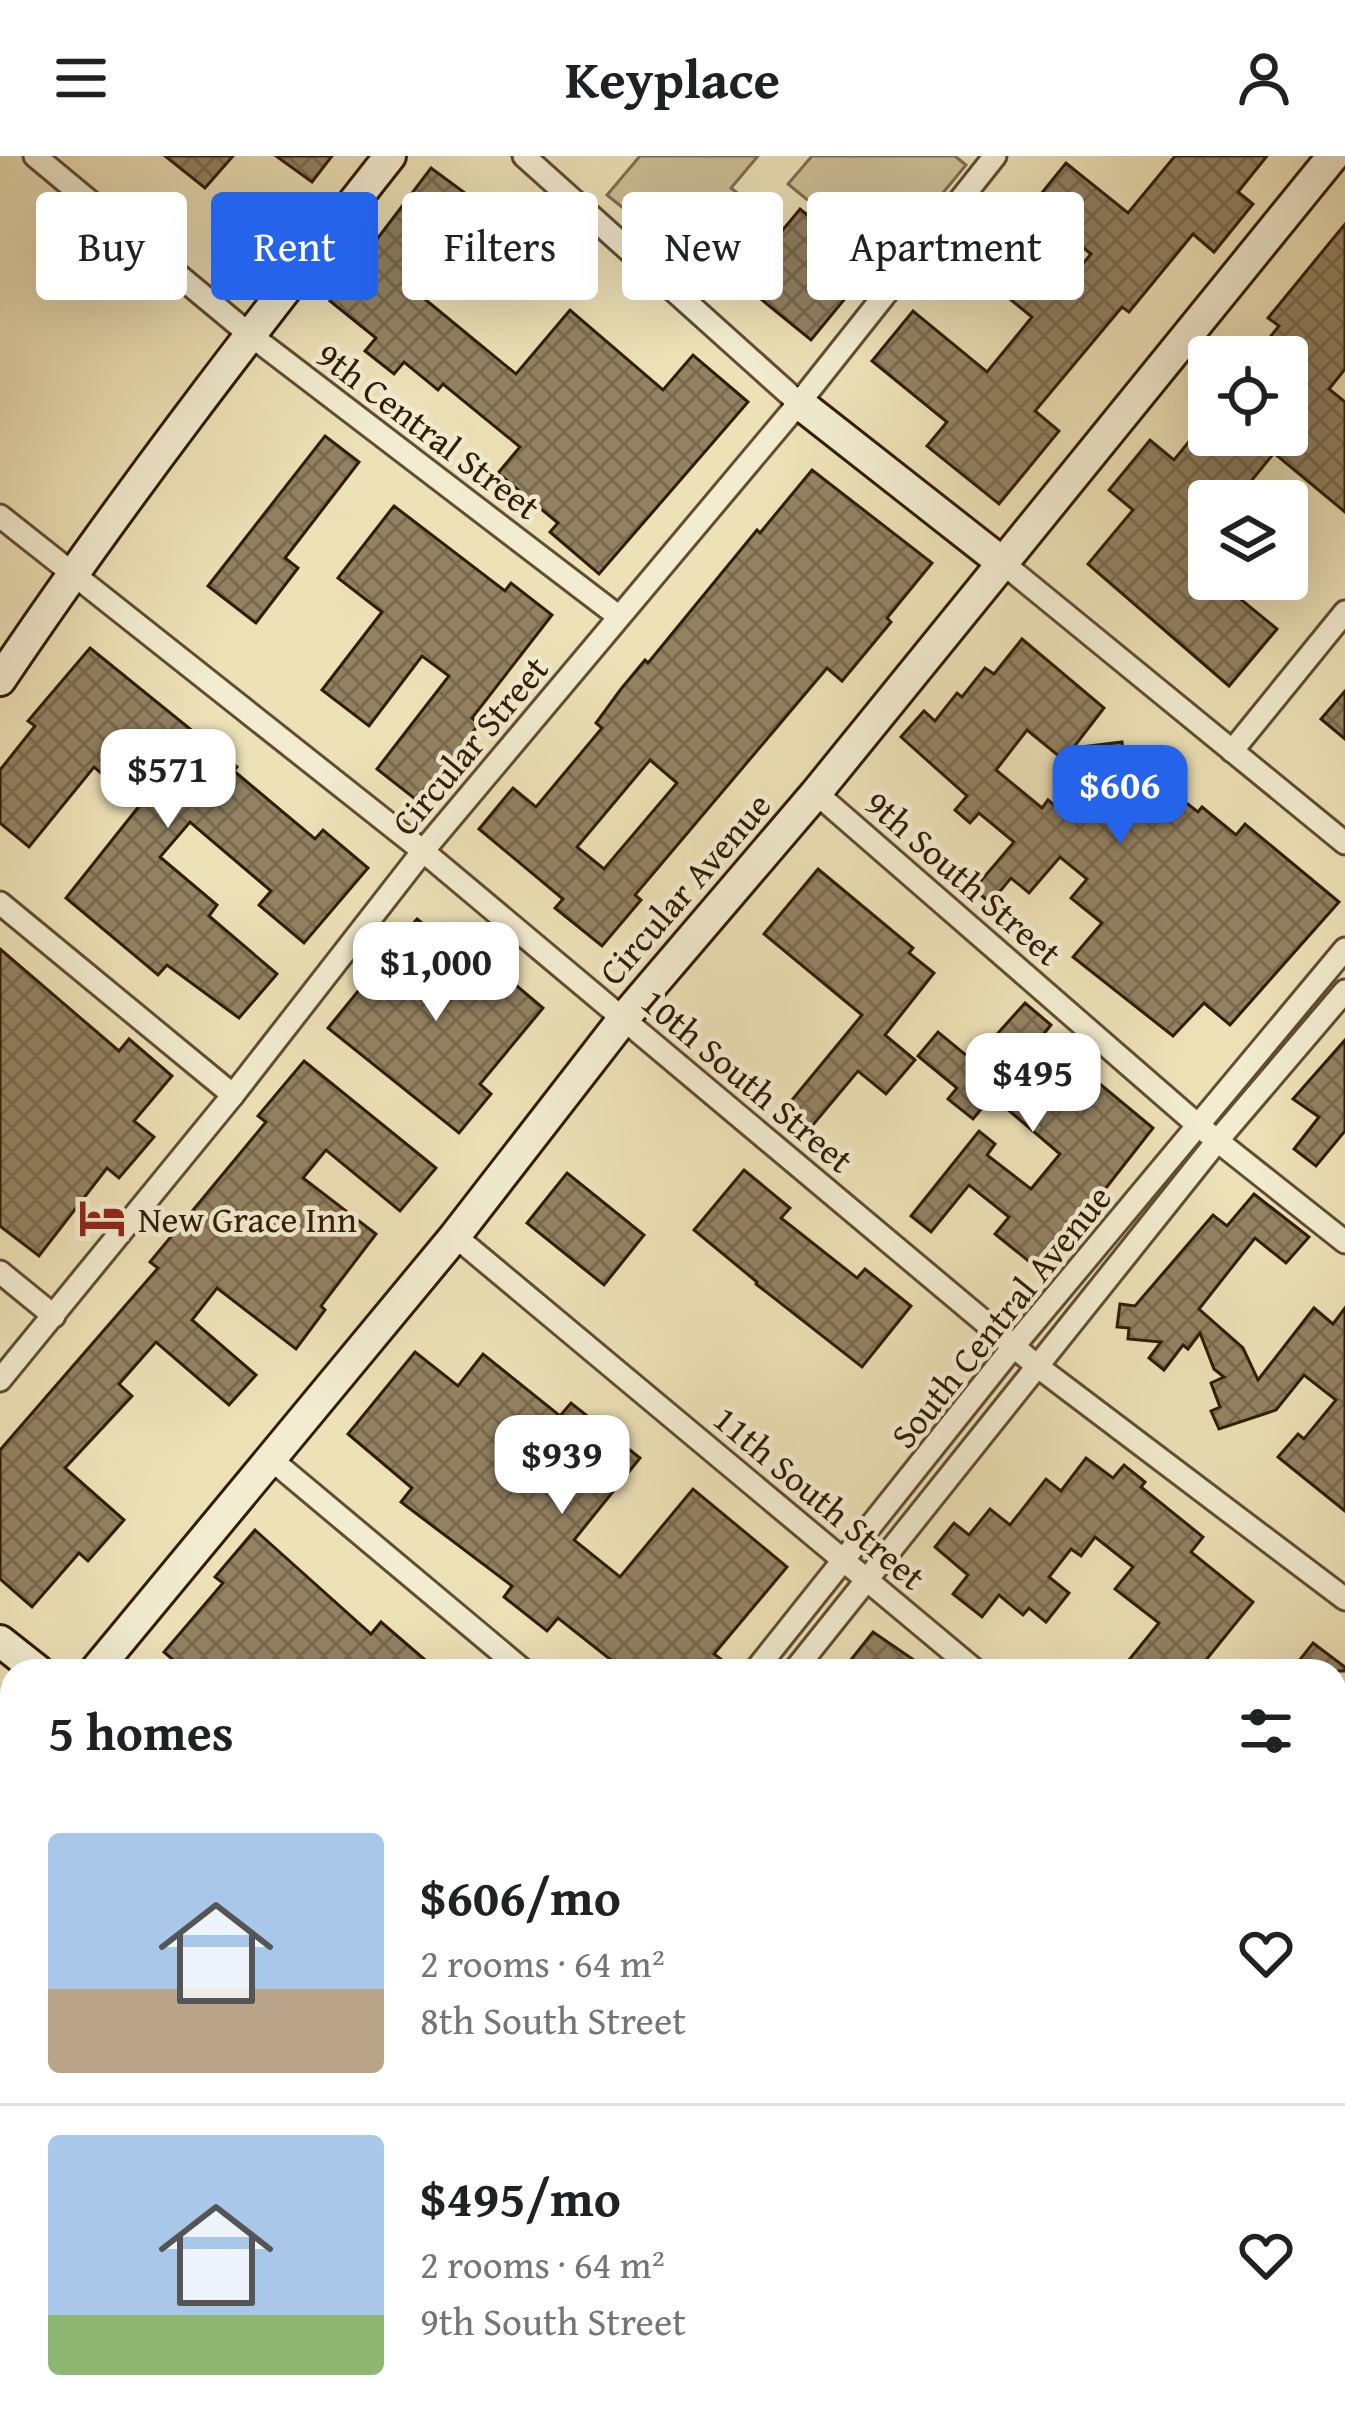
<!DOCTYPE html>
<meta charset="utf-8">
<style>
:root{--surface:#fff;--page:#f2f2f2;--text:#202124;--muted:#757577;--line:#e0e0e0;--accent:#2563eb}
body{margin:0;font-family:"Gentium Book Plus",serif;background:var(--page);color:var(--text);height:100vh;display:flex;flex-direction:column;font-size:45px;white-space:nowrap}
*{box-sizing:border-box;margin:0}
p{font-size:39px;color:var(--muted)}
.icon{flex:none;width:66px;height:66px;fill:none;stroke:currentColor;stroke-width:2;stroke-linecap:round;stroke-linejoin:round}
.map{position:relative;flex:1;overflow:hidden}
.details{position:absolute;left:0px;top:1503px;width:1347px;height:771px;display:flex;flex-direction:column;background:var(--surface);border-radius:36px 36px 0 0;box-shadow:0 12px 48px #0002}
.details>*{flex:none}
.top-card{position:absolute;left:36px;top:36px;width:1275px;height:108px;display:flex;gap:24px}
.buttons{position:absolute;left:1188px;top:180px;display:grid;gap:24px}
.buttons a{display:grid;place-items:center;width:120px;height:120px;border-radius:12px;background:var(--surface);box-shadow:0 12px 48px #0002;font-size:60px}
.price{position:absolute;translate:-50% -102px;padding:0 27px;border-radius:24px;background:#fff;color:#222;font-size:39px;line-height:78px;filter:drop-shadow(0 3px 6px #0008)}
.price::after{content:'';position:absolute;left:50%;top:72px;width:36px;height:27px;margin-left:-18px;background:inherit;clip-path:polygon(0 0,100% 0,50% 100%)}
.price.active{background:var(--accent);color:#fff}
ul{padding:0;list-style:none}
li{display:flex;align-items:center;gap:36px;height:300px;padding:0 48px}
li+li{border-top:3px solid var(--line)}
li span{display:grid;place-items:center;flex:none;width:336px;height:240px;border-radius:12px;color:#555}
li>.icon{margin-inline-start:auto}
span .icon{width:144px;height:144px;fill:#fffc;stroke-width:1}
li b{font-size:51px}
h2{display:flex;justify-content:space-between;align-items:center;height:144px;padding:0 48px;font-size:51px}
.tag{padding:0 42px;border-radius:12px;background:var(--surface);box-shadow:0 12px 48px #0002;font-size:42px;line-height:108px}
.tag.active{background:var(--accent);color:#fff}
header{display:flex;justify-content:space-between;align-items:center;height:156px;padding:0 48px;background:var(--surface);font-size:54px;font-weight:600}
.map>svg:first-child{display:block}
.green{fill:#cdc099;stroke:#7f6e50;stroke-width:3}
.building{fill:url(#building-cross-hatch);stroke:#311c06;stroke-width:3;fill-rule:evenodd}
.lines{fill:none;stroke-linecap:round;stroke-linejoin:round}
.street-casing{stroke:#604d32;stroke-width:27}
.secondary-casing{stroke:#311c06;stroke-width:36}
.primary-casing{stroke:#311c06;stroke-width:42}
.street{stroke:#f3ecd0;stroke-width:21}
.secondary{stroke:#f3ecd0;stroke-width:30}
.primary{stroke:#ede1b7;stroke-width:36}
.labels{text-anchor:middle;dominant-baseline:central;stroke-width:9;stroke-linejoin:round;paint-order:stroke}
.street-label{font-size:36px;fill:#311c06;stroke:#f3ecd0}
.poi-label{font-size:36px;fill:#311c06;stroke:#f3ecd0;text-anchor:start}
</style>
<header><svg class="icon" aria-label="menu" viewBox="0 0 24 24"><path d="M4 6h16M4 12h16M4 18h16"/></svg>Keyplace<svg class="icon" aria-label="person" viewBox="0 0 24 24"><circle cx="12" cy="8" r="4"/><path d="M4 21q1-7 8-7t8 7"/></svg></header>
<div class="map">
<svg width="1345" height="2272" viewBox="0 0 1345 2272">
<defs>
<pattern id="building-cross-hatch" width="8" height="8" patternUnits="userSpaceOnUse" patternTransform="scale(3)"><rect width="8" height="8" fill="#938262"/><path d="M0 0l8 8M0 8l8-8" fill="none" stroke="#796a4f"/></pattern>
</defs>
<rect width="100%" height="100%" fill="#ede1b7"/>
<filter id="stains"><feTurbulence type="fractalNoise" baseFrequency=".00167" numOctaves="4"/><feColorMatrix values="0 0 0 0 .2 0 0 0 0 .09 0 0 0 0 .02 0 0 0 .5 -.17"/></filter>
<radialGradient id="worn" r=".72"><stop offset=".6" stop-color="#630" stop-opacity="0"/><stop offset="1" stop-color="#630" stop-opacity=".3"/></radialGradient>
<!-- green -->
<g class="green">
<path d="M 640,0 L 758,0 L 731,32 L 775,67 L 720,130 L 607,39 Z"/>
<path d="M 812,0 L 955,0 L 966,9 L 885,107 L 788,28 Z"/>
</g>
<!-- building -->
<g class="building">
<path d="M 165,0 L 233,0 L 205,32 Z"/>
<path d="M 276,0 L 332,0 L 312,26 Z"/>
<path d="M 1175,0 L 1267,0 L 1238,36 L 1253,48 L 1214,96 L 1193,78 L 1129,156 L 1122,151 L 1035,255 L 1059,275 L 999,348 L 927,290 L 947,266 L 872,205 L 913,155 L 987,216 L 1032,161 L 958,101 L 990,61 L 1042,104 L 1034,113 L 1060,135 L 1091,98 L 1032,49 L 1066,7 L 1128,57 Z"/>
<path d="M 431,12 L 469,40 L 404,126 L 516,218 L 570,154 L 663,234 L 693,199 L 748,246 L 599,418 L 550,376 L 558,367 L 498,317 L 520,291 L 443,228 L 438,234 L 404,206 L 394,218 L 365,195 L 376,182 L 330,145 Z"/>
<path d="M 800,53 L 871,111 L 811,184 L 740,126 Z"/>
<path d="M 1345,68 L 1345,213 L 1329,233 L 1345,246 L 1345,356 L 1274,297 L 1235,345 L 1209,345 L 1209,379 L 1190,402 L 1209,417 L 1209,423 L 1216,423 L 1277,473 L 1229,530 L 1088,408 L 1133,354 L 1109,334 L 1150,284 L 1174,304 L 1209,261 L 1209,279 L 1287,279 L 1287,201 L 1254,201 L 1279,170 L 1268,162 Z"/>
<path d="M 325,280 L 359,306 L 285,402 L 298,412 L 256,467 L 208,430 Z"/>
<path d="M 812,314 L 932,407 L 887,462 L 891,466 L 842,525 L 827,512 L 635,739 L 641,744 L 602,790 L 555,752 L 563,743 L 479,673 L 513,632 L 536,651 L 602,572 L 596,567 L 621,533 L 645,504 L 648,507 L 757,374 L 760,377 ZM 650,604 L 677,627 L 604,713 L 577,691 Z"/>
<path d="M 394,350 L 505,435 L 511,427 L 552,459 L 472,562 L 479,568 L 419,646 L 377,613 L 449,520 L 422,500 L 369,570 L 322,534 L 382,456 L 338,422 Z"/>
<path d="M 1022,483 L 1104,552 L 1073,592 L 1122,586 L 1123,596 L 1133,595 L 1133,607 L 1149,610 L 1149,618 L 1198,656 L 1202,651 L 1236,679 L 1245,668 L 1339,746 L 1230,869 L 1204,847 L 1173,880 L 1073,801 L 1102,767 L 1071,742 L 1087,723 L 1060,701 L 1029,737 L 1011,722 L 990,747 L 974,733 L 1014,686 L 979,657 L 970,667 L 955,654 L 967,640 L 901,581 L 924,555 L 935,565 L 957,537 L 962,541 L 985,512 L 994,518 ZM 1027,574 L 1082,619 L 1055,650 L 1048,644 L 1042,652 L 996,614 Z"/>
<path d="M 90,492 L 237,611 L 234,615 L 315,683 L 323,674 L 368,712 L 304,787 L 259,749 L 271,735 L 190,666 L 160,701 L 217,749 L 209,760 L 277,818 L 239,862 L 167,809 L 158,819 L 66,742 L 140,649 L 94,611 L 29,691 L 0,667 L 0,614 L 35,570 L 28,565 Z"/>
<path d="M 1345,535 L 1345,583 L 1321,563 Z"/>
<path d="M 818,713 L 913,792 L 909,797 L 934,817 L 885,879 L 915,904 L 886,938 L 858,915 L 812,970 L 787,950 L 862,859 L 764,778 Z"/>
<path d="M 417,763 L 491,824 L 499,815 L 543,852 L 480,928 L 491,938 L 459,977 L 328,872 Z"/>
<path d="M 0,793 L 119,895 L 129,883 L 172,920 L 134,965 L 154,981 L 119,1022 L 107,1012 L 39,1100 L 0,1070 Z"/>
<path d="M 1025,847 L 1051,869 L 1042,880 L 1153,972 L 1041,1115 L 995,1078 L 1009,1061 L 969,1029 L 931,1076 L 911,1060 L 979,975 L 995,988 L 987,999 L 1031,1033 L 1060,998 L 992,940 L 973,963 L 948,943 L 957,932 L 918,900 L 938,876 L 973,905 Z"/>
<path d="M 1345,884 L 1345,975 L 1316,1010 L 1294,993 L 1319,961 L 1293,943 Z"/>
<path d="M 304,905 L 436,1012 L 400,1055 L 326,994 L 303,1022 L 376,1078 L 321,1150 L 325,1154 L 296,1193 L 217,1132 L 192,1164 L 256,1219 L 229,1249 L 156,1186 L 119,1228 L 132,1240 L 65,1312 L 124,1364 L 88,1405 L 79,1397 L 32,1451 L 0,1423 L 0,1294 L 158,1112 L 150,1106 L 266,966 L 258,960 Z"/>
<path d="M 744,1014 L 790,1052 L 781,1062 L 857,1122 L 865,1113 L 911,1150 L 862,1211 L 756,1128 L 757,1126 L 694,1074 Z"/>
<path d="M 567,1017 L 644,1079 L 604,1129 L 527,1067 Z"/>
<path d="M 1254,1038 L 1309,1081 L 1286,1107 L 1255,1082 L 1199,1153 L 1243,1192 L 1258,1224 L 1314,1152 L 1333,1168 L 1345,1152 L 1345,1355 L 1278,1301 L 1298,1278 L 1304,1283 L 1336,1244 L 1304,1219 L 1276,1254 L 1219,1273 L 1211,1255 L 1220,1251 L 1211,1227 L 1224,1221 L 1214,1213 L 1200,1177 L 1188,1193 L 1183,1189 L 1164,1214 L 1149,1202 L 1161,1186 L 1128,1183 L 1129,1172 L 1117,1171 L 1120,1148 L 1135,1150 L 1213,1059 L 1227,1070 Z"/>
<path d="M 415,1196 L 458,1230 L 483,1198 L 560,1260 L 571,1247 L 640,1302 L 574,1384 L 620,1421 L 693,1333 L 787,1411 L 714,1498 L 722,1504 L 713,1515 L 625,1515 L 558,1462 L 547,1475 L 504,1441 L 512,1430 L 401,1346 L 412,1332 L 348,1278 Z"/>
<path d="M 1086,1302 L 1113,1322 L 1124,1309 L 1145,1326 L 1141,1331 L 1203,1381 L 1191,1396 L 1253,1446 L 1197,1515 L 1120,1515 L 1159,1467 L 1115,1433 L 1133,1411 L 1095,1381 L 1081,1400 L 1071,1393 L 1049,1421 L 1069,1437 L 1046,1466 L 1029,1452 L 1023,1459 L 999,1439 L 982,1461 L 953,1438 L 968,1419 L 935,1391 L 954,1367 L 969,1379 L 990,1353 L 1010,1369 L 1046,1323 L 1061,1335 Z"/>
<path d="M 255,1374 L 371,1478 L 381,1466 L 438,1515 L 186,1515 L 164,1496 L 223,1427 L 215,1421 Z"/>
<path d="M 873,1476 L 914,1504 L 905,1515 L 842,1515 Z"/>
<path d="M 1313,1487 L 1345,1511 L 1345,1515 L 1291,1515 Z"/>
</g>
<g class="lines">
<defs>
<g id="street">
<path d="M 35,0 L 249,178 L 618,460"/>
<path d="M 524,0 L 799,247"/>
<path d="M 0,360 L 423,695 L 1037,1210 L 1345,1443"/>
<path d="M 1004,408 L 1345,687"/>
<path d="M 1232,595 L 1345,456"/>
<path d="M 816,637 L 1200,971 L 1345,1086"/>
<path d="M 0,747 L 233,939"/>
<path d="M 455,1080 L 976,1515"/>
<path d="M 0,1116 L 54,1160"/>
<path d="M 0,1224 L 233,939 L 423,695 L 799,247 L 995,0"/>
<path d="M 272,1304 L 524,1515"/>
<path d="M 755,1515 L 1013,1191 L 1345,793"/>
<path d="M 794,1515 L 1218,984 L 1345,835"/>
<path d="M 1335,1639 L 1345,1626"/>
<path d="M 1335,1814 L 1345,1822"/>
<path d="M 0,1865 L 12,1876"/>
<path d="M 1335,2180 L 1345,2189"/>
<path d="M 466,2262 L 478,2272"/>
<path d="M 0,2264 L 9,2272"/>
<path d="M 136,2272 L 144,2262"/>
<path d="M 174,2272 L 182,2262"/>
<path d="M 816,2272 L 824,2262"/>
</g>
<g id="secondary">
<path d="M 799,247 L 1004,408"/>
<path d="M 0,524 C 122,343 255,171 390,0"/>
<path d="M 0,1485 L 38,1515"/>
<path d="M 95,1515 L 455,1080 L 624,862 L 816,637 L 1333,0"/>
<path d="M 0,1632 L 12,1617"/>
<path d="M 951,2262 L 964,2272"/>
</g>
<g id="primary">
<path d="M 1335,2073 L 1345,2060"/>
<path d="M 1335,2142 L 1345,2130"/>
<path d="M 1187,2272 L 1194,2262"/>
<path d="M 1236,2272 L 1243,2262"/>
</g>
</defs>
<!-- street casing -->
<use href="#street" class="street-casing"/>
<!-- secondary casing -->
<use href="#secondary" class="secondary-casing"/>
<!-- primary casing -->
<use href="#primary" class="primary-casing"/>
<!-- street -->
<use href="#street" class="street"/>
<!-- secondary -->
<use href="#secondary" class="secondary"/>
<!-- primary -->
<use href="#primary" class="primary"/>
</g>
<!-- icons -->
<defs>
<symbol id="hotel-bare" viewBox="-9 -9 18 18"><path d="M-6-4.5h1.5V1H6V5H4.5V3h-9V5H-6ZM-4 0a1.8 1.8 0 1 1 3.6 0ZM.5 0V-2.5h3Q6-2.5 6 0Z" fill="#8f2418" stroke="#f3ecd0" stroke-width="2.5" paint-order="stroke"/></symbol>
</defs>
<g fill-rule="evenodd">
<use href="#hotel-bare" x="69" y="1029" width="66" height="66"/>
</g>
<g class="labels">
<!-- street labels -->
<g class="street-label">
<text transform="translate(429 274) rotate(37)">9th Central Street</text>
<text transform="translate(469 589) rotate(-50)">Circular Street</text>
<text transform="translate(964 721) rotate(41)">9th South Street</text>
<text transform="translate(684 732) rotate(-49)">Circular Avenue</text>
<text transform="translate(748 924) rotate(40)">10th South Street</text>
<text transform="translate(1000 1160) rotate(-51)">South Central Avenue</text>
<text transform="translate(820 1341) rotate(40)">11th South Street</text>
</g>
<!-- poi labels -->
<g class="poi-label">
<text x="138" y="1062">New Grace Inn</text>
</g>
</g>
<rect width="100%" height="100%" filter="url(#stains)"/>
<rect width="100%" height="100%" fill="url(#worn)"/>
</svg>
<div class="buttons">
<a><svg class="icon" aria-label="locate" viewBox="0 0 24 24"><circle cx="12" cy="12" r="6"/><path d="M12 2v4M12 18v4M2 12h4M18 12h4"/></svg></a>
<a><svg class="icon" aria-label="layers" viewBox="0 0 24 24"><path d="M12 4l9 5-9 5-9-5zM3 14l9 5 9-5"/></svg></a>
</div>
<b class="price" style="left:168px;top:675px">$571</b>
<b class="price active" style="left:1120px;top:691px">$606</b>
<b class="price" style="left:436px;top:868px">$1,000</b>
<b class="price" style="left:1033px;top:979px">$495</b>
<b class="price" style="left:562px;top:1361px">$939</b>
<div class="top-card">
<a class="tag">Buy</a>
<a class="tag active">Rent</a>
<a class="tag">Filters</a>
<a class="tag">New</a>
<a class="tag">Apartment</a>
</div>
<section class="details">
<h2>5 homes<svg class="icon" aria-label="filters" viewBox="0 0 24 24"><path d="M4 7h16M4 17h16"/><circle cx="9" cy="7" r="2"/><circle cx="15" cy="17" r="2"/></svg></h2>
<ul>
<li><span style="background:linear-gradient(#a9c7e8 65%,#b9a48a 0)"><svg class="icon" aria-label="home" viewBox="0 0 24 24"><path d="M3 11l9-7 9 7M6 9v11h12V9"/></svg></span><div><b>$606/mo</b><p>2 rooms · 64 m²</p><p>8th South Street</p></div><svg class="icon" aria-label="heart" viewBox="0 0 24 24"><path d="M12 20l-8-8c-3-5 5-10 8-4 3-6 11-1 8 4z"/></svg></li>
<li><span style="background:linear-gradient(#a9c7e8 75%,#8fb573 0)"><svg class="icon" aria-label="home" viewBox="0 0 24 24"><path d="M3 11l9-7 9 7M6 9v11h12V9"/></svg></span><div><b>$495/mo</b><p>2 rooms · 64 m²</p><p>9th South Street</p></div><svg class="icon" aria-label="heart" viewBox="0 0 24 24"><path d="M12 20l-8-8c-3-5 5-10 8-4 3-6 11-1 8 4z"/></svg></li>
</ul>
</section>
</div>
